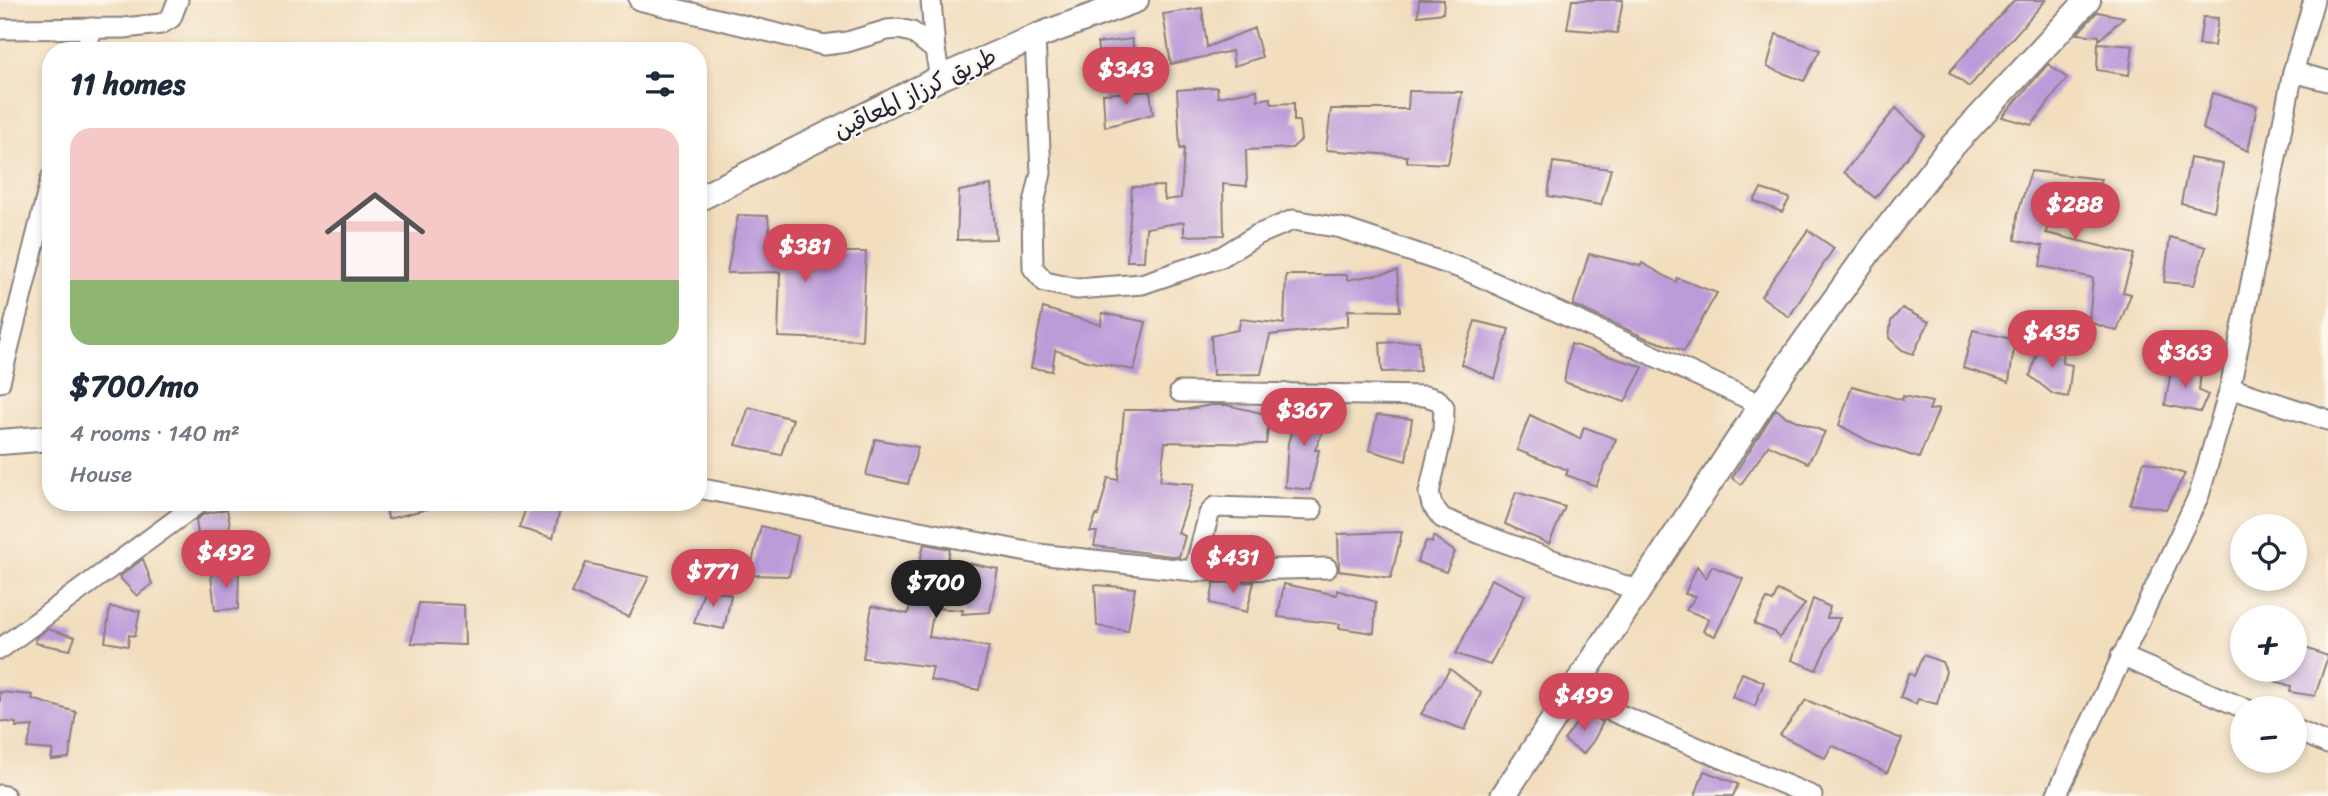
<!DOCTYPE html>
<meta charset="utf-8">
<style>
:root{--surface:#fff;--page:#f6f6f7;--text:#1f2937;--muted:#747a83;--line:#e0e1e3;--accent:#d1495b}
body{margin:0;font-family:Sriracha,"Playpen Sans Arabic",sans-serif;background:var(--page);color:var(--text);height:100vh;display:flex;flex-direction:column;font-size:26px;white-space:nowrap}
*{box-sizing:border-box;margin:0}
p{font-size:23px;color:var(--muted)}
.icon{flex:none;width:38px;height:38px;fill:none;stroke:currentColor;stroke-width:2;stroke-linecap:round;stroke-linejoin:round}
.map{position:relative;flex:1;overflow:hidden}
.side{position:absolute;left:42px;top:42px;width:665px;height:469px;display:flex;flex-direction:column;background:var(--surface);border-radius:28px;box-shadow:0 4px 10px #0003}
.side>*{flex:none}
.tools{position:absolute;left:2230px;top:514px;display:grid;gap:14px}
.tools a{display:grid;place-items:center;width:77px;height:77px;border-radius:50%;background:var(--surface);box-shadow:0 4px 10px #0003;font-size:35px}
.price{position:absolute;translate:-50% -60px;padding:0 16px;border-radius:24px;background:var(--accent);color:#fff;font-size:23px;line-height:46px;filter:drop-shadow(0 2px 4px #0008)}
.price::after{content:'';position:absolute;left:50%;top:42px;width:21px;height:16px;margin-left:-10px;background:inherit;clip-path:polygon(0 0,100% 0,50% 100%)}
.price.active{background:#222;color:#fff}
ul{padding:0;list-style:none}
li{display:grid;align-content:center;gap:14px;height:371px;padding:0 28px}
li+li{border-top:2px solid var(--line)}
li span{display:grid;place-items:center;height:217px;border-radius:21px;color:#555}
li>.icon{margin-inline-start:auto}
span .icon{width:126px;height:126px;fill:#fffc;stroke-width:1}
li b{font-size:30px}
h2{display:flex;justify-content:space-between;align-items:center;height:84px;padding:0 28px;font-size:30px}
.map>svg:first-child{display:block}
.building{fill:#bd9bd9}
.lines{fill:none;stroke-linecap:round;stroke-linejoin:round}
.minor-casing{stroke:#8a807c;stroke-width:23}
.tertiary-casing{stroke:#8a807c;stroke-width:28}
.minor{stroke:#fff;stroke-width:19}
.tertiary{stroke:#fff;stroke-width:24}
.labels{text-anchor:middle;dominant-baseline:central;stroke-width:5;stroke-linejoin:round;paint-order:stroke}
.street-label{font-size:24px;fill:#22223b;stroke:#fbf7ec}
</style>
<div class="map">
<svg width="2328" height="796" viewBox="0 0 2328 796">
<rect width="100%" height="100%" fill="#fbf7ec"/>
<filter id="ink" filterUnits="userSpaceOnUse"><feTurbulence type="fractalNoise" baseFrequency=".0143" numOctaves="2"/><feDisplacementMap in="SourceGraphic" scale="14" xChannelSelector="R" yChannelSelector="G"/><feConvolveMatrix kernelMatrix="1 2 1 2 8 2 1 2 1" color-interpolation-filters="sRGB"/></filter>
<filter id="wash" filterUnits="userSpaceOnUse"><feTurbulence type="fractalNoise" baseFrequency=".00686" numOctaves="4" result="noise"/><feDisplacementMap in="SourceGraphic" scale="28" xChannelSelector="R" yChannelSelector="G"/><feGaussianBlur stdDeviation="1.57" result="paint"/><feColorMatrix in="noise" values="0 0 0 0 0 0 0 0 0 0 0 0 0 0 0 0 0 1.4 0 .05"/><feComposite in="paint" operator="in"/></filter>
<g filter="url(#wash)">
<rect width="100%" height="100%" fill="#f2ddbd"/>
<g id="blocks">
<!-- building -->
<g class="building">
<path d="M 1419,0 L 1444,0 L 1443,13 L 1418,16 Z"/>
<path d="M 1572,0 L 1623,0 L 1617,33 L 1567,29 Z"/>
<path d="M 2014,0 L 2046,0 L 1969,87 L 1949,72 Z"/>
<path d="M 1202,8 L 1207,47 L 1254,28 L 1262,57 L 1234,66 L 1232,51 L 1171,64 L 1163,14 Z"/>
<path d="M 2097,12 L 2124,17 L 2099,40 L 2099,36 L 2077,34 Z"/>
<path d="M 2203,17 L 2218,18 L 2214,46 L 2199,45 Z"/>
<path d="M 1776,34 L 1820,50 L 1804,81 L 1767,67 Z"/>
<path d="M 1132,39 L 1137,71 L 1103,79 L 1097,43 Z"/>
<path d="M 2098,43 L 2133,46 L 2129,75 L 2097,70 Z"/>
<path d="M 2048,64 L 2067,78 L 2032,125 L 2002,117 Z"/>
<path d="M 1217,87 L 1218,97 L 1257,90 L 1258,100 L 1270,98 L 1272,104 L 1294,103 L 1294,121 L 1299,121 L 1301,140 L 1292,148 L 1246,150 L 1247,186 L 1223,184 L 1224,235 L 1184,236 L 1184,222 L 1146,228 L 1144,261 L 1127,261 L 1132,187 L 1163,186 L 1165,200 L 1181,198 L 1184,148 L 1180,149 L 1177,90 Z"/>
<path d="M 1150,91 L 1153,114 L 1105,127 L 1103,94 Z"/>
<path d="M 1409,91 L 1462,92 L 1448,164 L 1407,162 L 1407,156 L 1326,150 L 1331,109 L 1408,109 Z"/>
<path d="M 2212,93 L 2257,106 L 2248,151 L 2203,129 Z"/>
<path d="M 1896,108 L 1924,135 L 1875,198 L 1844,172 Z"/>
<path d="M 2190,158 L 2223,164 L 2214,211 L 2181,203 Z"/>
<path d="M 1553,162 L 1611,169 L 1601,205 L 1548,196 Z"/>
<path d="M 2031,171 L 2101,179 L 2093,217 L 2051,208 L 2046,233 L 2134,254 L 2123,292 L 2131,294 L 2117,331 L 2089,322 L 2093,278 L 2040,266 L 2043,246 L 2015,240 L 2017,216 Z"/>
<path d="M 991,185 L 996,239 L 957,240 L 959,191 Z"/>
<path d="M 1761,189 L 1790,198 L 1782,212 L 1754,201 Z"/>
<path d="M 738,215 L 768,216 L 771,252 L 866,252 L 862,340 L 778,337 L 780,272 L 727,273 Z"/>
<path d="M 1808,230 L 1834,248 L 1789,317 L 1761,296 Z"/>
<path d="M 2170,237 L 2206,247 L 2194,285 L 2164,282 Z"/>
<path d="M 1589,254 L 1641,266 L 1642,263 L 1676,282 L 1677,278 L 1717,293 L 1684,351 L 1646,338 L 1573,305 Z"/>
<path d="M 1397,271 L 1400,311 L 1348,310 L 1348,326 L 1270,335 L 1261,374 L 1213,375 L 1211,336 L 1238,330 L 1241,319 L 1284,324 L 1286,275 L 1347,275 L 1347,280 Z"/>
<path d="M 1043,308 L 1101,325 L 1102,313 L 1146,322 L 1134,370 L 1087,361 L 1055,350 L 1052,371 L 1031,368 Z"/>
<path d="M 1902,308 L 1929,322 L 1913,354 L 1902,350 L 1889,338 L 1891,321 Z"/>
<path d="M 1475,321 L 1509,329 L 1495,379 L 1461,364 Z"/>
<path d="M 1973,330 L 2015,340 L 2009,382 L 1963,368 Z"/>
<path d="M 1419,341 L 1420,371 L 1382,372 L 1380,343 Z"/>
<path d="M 2040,343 L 2063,349 L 2062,363 L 2072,365 L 2068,397 L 2053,394 L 2030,376 Z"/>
<path d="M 1571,344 L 1643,367 L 1625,402 L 1564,382 Z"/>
<path d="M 2172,365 L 2201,371 L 2199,391 L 2208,395 L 2200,412 L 2165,405 Z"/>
<path d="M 1852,386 L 1902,400 L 1903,396 L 1932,402 L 1929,410 L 1939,409 L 1919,458 L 1868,441 L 1839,425 Z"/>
<path d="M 1212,405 L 1227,405 L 1270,415 L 1266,444 L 1165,442 L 1160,481 L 1194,484 L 1178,533 L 1185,536 L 1179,557 L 1094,546 L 1097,532 L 1090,532 L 1096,515 L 1098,516 L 1108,478 L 1118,480 L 1124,410 L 1183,410 Z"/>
<path d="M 749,407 L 793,419 L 781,455 L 736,445 Z"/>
<path d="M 1298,409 L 1331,412 L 1315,450 L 1319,450 L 1310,490 L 1285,487 L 1288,443 Z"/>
<path d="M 1776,409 L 1785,416 L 1825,432 L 1808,463 L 1769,445 L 1741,484 L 1732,478 Z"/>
<path d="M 1377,415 L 1412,419 L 1406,461 L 1369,450 Z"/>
<path d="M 1530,415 L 1580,439 L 1584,427 L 1616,439 L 1596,486 L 1566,475 L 1568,470 L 1517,450 Z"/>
<path d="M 875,439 L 918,447 L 908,484 L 866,475 Z"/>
<path d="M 2144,461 L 2185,474 L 2166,509 L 2130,504 Z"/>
<path d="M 1516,492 L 1565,507 L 1549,544 L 1505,524 Z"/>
<path d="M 385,502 L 434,502 L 435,507 L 388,519 Z"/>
<path d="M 528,502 L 562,502 L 553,538 L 519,528 Z"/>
<path d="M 227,509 L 230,524 L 225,547 L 200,551 L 196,520 L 204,514 Z"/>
<path d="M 761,526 L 798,536 L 789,576 L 749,575 Z"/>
<path d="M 1402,532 L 1391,578 L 1339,571 L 1338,534 Z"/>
<path d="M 1433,536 L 1455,552 L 1446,572 L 1417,562 L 1426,541 L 1432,543 Z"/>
<path d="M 924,544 L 950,549 L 948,559 L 998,569 L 990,612 L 962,614 L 963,610 L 934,608 L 929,637 L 989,647 L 979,690 L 930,680 L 933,667 L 863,658 L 872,606 L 908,614 Z"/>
<path d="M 143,559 L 152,584 L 137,596 L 119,577 Z"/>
<path d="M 586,563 L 649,577 L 629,617 L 572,593 Z"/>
<path d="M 1697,566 L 1706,578 L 1712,566 L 1743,579 L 1715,636 L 1703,631 L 1709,619 L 1686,610 L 1696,596 L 1685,594 Z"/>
<path d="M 239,569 L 238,609 L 215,610 L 211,575 Z"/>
<path d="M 1491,579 L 1525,595 L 1490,665 L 1456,654 Z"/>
<path d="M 1254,582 L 1247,612 L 1210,603 L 1214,583 Z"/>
<path d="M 1284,584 L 1337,595 L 1337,590 L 1376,602 L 1374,633 L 1339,628 L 1340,624 L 1278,617 Z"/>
<path d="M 1095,585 L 1135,588 L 1128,631 L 1097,626 Z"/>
<path d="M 705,587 L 731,595 L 724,629 L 694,623 Z"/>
<path d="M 1778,590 L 1805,604 L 1779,638 L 1775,632 L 1754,624 L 1767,599 L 1773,601 Z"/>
<path d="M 1813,599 L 1830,607 L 1827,618 L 1840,618 L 1816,670 L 1792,660 Z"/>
<path d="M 419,603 L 464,605 L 465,645 L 411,643 Z"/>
<path d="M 110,607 L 140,611 L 135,636 L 129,635 L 128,646 L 105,642 Z"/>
<path d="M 47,629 L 75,637 L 70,650 L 35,643 L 36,638 Z"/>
<path d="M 2294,644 L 2328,656 L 2315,696 L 2290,692 L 2291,686 L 2252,674 L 2252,670 L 2294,670 Z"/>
<path d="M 1923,655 L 1942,662 L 1946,671 L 1937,704 L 1918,699 L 1916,704 L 1900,698 L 1909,673 L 1914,676 Z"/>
<path d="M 1450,669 L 1481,693 L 1465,730 L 1421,714 Z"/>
<path d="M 1742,673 L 1764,682 L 1755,706 L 1732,697 Z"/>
<path d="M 0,692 L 33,695 L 32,699 L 76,712 L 69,758 L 51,760 L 53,750 L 27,748 L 33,726 L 16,727 L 16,723 L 0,721 Z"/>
<path d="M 1806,700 L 1902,739 L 1887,773 L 1832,745 L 1825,758 L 1780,735 Z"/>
<path d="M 1584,713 L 1603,722 L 1594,740 L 1583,754 L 1564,740 Z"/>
<path d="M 1704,771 L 1738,784 L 1733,796 L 1695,796 Z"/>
</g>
</g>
</g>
<g filter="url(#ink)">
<use href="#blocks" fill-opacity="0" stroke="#8a807c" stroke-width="2"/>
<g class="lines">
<defs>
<g id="minor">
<path d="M 639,0 L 824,45 L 847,42 L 887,30 L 899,29 L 912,32 L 935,50 L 940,78"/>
<path d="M 931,0 L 935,50"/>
<path d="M 0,29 L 124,28 L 161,24 L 171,18 L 178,0"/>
<path d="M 1035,37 L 1041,173 L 1032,212 L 1033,268 L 1045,282 L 1077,289 L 1142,284 L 1221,257 L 1257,235 L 1293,220 L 1341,228 L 1466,270 L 1762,405"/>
<path d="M 86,51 L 92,28"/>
<path d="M 2293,72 L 2328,81"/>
<path d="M 0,382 L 51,178"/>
<path d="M 2230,388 L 2328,420"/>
<path d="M 1180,392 L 1426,396 L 1438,400 L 1444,407 L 1443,431 L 1429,493 L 1432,505 L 1442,518 L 1481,534 L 1639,591"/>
<path d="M 698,488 L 1038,554 L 1194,571 L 1327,568"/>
<path d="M 1194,571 L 1209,514 L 1215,507 L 1312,510"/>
<path d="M 0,649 L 200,502"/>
<path d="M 2121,656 L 2246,709"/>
<path d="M 1571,694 L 1812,796"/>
<path d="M 2294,729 L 2328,744"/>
<path d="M 0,795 L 5,796"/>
<path d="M 2056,796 L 2199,495 L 2230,388 L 2293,72 L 2314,0"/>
</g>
<g id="tertiary">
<path d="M 698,199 L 940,78 L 1035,37 L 1136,0"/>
<path d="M 0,442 L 51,438"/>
<path d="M 1503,796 L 1785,369 L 1868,253 L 1944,155 L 2088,0"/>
</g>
</defs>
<!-- minor casing -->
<use href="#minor" class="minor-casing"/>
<!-- tertiary casing -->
<use href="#tertiary" class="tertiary-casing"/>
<!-- minor -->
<use href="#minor" class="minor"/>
<!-- tertiary -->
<use href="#tertiary" class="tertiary"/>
</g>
</g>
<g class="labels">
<!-- street labels -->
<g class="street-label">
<text transform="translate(915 93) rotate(-26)">طريق كرزاز المعاقين</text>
</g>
</g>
</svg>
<div class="tools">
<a><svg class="icon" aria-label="locate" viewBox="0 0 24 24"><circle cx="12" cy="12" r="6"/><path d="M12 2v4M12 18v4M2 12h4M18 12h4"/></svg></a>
<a>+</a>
<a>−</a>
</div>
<b class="price" style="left:1126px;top:107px">$343</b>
<b class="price" style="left:2075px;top:242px">$288</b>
<b class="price" style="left:805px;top:284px">$381</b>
<b class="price" style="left:2052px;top:370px">$435</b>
<b class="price" style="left:2185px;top:390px">$363</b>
<b class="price" style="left:1304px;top:448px">$367</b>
<b class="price" style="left:226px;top:590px">$492</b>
<b class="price" style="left:1233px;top:595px">$431</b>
<b class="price" style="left:713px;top:609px">$771</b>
<b class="price active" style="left:936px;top:620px">$700</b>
<b class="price" style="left:1584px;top:733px">$499</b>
<section class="side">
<h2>11 homes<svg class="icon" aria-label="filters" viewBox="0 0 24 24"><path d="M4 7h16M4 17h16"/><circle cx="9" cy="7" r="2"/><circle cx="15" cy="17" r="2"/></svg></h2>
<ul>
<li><span style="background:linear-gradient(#f6c9c9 70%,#8fb573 0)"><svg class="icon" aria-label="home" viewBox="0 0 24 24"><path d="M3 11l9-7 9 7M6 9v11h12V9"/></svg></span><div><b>$700/mo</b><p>4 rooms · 140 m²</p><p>House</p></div></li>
</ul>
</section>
</div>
